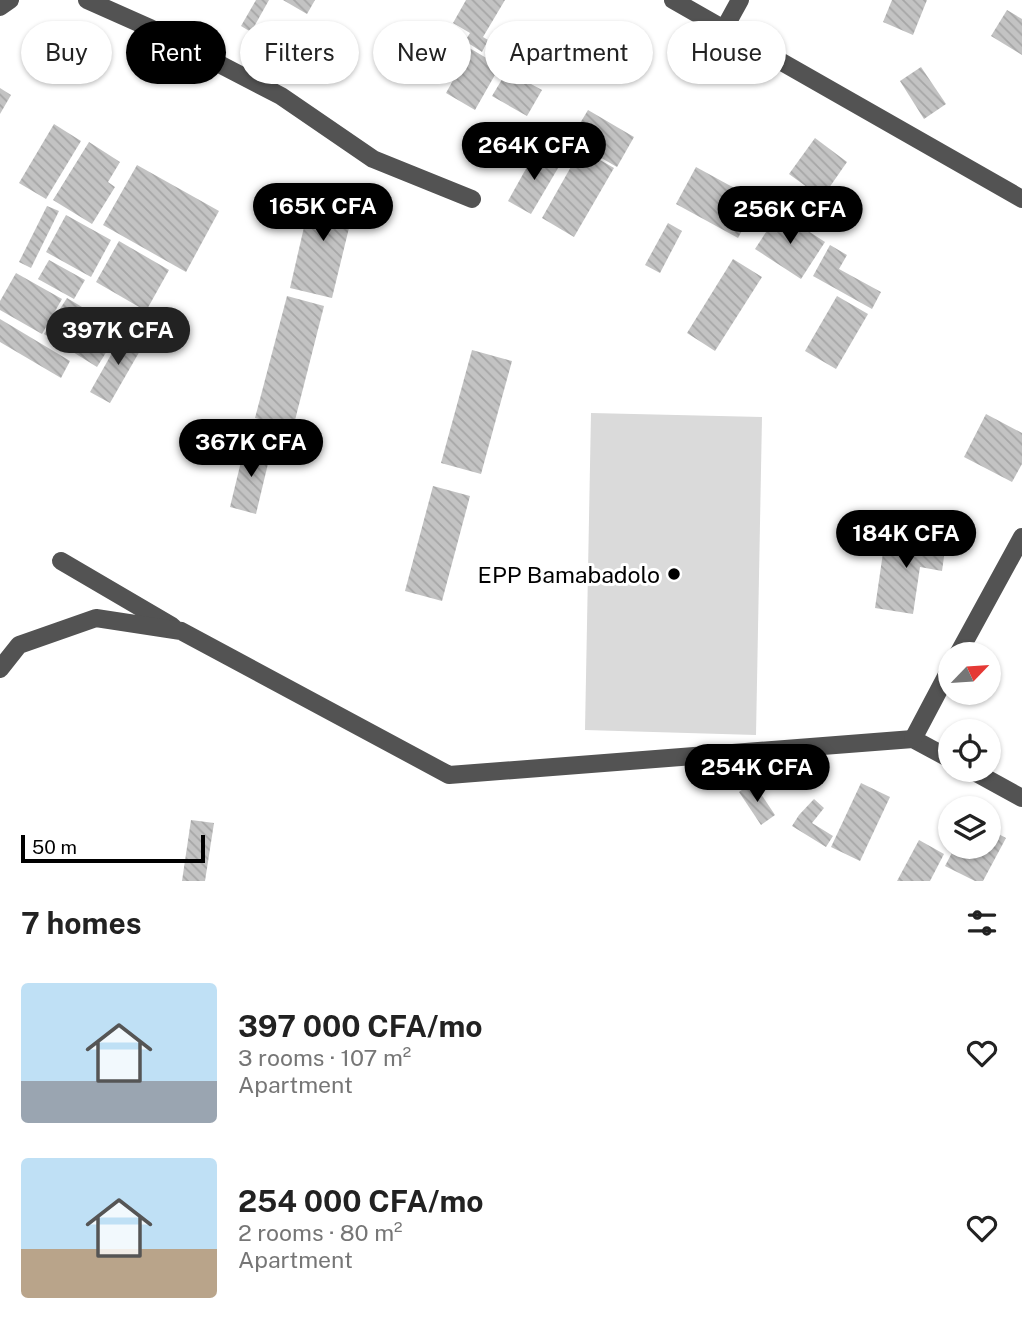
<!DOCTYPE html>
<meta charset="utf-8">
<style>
:root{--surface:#fff;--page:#f2f2f2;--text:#222;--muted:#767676;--accent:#000}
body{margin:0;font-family:"Public Sans",sans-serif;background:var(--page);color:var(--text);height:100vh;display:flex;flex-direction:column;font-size:26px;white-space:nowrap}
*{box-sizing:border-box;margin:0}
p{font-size:23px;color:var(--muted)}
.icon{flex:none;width:38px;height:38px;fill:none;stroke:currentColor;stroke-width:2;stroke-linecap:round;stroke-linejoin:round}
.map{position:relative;height:881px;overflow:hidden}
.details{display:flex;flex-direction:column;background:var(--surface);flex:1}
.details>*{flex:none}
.banner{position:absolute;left:21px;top:21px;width:980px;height:63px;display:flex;gap:14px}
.needle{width:46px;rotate:65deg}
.fabs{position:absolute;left:938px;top:642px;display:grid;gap:14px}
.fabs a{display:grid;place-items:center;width:63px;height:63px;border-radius:50%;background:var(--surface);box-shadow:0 2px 5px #0004;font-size:35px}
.scale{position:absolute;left:21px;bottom:18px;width:184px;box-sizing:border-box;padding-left:7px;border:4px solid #000;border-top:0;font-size:19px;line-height:24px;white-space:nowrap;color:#000;-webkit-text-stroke:5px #fff;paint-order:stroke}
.price{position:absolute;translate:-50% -60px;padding:0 16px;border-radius:24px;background:var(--accent);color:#fff;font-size:23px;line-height:46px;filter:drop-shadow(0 2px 4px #0008)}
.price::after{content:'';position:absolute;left:50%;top:42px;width:21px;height:16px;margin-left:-10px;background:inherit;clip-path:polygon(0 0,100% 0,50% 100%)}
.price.on{background:#222;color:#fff}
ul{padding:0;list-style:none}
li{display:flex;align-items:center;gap:21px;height:175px;padding:0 21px}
li span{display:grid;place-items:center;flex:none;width:196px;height:140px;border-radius:7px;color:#555}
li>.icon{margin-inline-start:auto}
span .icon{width:84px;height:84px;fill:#fffc;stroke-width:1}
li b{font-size:30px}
h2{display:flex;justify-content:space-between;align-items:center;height:84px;padding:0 21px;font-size:30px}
.chip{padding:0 24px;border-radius:32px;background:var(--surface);box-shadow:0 2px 5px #0004;font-size:24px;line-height:63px}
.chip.on{background:var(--accent);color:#fff}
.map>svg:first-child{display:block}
.grass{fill:#dadada}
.building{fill:url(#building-back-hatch)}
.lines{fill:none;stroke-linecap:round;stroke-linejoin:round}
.minor{stroke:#535353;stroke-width:18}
.poi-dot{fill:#000;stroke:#fff;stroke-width:2.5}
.labels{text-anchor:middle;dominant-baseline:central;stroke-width:6;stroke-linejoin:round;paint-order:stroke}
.poi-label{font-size:23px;fill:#000;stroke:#fff;text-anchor:end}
</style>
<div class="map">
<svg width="1022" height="881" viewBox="0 0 1022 881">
<defs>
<pattern id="building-back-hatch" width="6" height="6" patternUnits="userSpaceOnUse" patternTransform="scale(1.75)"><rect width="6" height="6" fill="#c3c3c3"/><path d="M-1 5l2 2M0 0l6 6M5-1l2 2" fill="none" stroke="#a6a6a6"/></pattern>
</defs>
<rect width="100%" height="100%" fill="#fff"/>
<!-- grass -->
<path class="grass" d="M 591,413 L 762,417 L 756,735 L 585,730 Z"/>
<!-- building -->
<g class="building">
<path d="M 256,0 L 269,0 L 251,32 L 241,26 Z"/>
<path d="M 283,0 L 315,0 L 307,14 Z"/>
<path d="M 466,0 L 505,0 L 483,37 L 488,40 L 482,52 L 465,41 L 470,33 L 453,23 Z"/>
<path d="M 892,0 L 927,0 L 913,35 L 883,22 Z"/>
<path d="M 1007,10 L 1022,19 L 1022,55 L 991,36 Z"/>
<path d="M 466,46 L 500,66 L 475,110 L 446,93 L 456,75 L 451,72 Z"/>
<path d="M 921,67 L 946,104 L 924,119 L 900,81 Z"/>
<path d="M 507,71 L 542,90 L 527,116 L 492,96 Z"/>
<path d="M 0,88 L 11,95 L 0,114 Z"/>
<path d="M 588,110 L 634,137 L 617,167 L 570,140 Z"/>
<path d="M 54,124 L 81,141 L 46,199 L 19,183 Z"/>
<path d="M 550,127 L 563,135 L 553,154 L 540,146 Z"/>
<path d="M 815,138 L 847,162 L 822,198 L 789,174 Z"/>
<path d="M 89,142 L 120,162 L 108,182 L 115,187 L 92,224 L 53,200 Z"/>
<path d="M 537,149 L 561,163 L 531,214 L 508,201 Z"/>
<path d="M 581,149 L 614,168 L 574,237 L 542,218 Z"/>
<path d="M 137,165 L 219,211 L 186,272 L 103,225 Z"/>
<path d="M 696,167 L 758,201 L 738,238 L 676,204 Z"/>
<path d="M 313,188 L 356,199 L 332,298 L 290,288 Z"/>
<path d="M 47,206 L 59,211 L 31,268 L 19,262 Z"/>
<path d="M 779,212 L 825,242 L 801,279 L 755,249 Z"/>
<path d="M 66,215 L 111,240 L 91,277 L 46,252 Z"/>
<path d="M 668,223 L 682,231 L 660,273 L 645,265 Z"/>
<path d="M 119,241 L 169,270 L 146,311 L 96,282 Z"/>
<path d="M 830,245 L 847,255 L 839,269 L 881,292 L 872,309 L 813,276 Z"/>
<path d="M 733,259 L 762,277 L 715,351 L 687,333 Z"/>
<path d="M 49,260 L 85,280 L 74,299 L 38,279 Z"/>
<path d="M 16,273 L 62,299 L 42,334 L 0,310 L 0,301 Z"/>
<path d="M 287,296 L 324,306 L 293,428 L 255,418 Z"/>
<path d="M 837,296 L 868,314 L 836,369 L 805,351 Z"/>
<path d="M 67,298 L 120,330 L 97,367 L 44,334 Z"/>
<path d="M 137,312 L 154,322 L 147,335 L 129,326 Z"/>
<path d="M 0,319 L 70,361 L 61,378 L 0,342 Z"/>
<path d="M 125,330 L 145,342 L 110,403 L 90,392 Z"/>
<path d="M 472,350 L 512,361 L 481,474 L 441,463 Z"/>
<path d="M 986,414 L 1022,433 L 1022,464 L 1012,482 L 964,457 Z"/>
<path d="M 245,445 L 271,451 L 256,514 L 230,507 Z"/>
<path d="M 433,486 L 470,496 L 442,601 L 405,591 Z"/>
<path d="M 886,532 L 946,542 L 942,571 L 920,567 L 913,614 L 875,608 Z"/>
<path d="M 753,782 L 775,815 L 761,825 L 739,792 Z"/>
<path d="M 861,783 L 890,797 L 860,861 L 831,847 Z"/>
<path d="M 814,799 L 824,808 L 812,823 L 833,836 L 826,847 L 792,826 L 799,815 Z"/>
<path d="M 191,820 L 214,823 L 205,881 L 182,881 Z"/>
<path d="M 989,829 L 1006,838 L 983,881 L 975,881 L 945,866 L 955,847 L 989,847 Z"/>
<path d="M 919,840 L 944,854 L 930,881 L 897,881 Z"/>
</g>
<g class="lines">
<!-- minor -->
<g class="minor">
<path d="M 87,0 L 150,28 L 281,96 L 373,159 L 472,199"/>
<path d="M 673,0 L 1022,199"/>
<path d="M 0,7 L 10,0"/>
<path d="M 724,29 L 740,0"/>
<path d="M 61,561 L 172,626"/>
<path d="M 958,654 L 1022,537"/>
<path d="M 0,669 L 19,645 L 96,618 L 181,631 L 449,775 L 913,739 L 950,759"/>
<path d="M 913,739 L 950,669"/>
<path d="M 971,770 L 1022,798"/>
</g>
</g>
<!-- markers -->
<circle class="poi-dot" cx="674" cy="574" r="7"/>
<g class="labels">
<!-- poi labels -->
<g class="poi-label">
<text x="660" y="574">EPP Bamabadolo</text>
</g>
</g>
</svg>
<div class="fabs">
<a><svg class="needle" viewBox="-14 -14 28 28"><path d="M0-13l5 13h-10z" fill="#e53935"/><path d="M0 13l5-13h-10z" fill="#767676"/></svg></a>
<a><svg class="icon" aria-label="locate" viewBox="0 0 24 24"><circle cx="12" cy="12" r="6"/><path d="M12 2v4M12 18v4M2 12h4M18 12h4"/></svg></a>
<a><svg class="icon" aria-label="layers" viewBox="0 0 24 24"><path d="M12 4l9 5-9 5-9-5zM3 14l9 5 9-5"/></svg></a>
</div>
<div class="scale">50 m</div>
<b class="price" style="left:534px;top:182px">264K CFA</b>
<b class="price" style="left:323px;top:243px">165K CFA</b>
<b class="price" style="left:790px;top:246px">256K CFA</b>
<b class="price on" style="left:118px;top:367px">397K CFA</b>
<b class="price" style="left:251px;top:479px">367K CFA</b>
<b class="price" style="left:906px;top:570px">184K CFA</b>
<b class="price" style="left:757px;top:804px">254K CFA</b>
<div class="banner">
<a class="chip">Buy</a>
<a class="chip on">Rent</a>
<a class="chip">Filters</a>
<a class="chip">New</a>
<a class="chip">Apartment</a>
<a class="chip">House</a>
</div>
</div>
<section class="details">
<h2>7 homes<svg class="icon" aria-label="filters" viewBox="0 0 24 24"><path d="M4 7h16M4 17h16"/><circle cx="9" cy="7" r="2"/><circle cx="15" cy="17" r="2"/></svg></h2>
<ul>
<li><span style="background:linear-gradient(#bfe0f5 70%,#9aa5b1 0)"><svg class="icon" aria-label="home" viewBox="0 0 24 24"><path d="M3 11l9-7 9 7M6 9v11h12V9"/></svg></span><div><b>397 000 CFA/mo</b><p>3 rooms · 107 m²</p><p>Apartment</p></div><svg class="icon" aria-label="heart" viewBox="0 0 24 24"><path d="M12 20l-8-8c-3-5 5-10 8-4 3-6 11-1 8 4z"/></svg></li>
<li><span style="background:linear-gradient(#bfe0f5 65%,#b9a48a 0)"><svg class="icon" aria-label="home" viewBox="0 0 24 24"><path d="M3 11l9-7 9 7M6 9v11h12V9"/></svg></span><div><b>254 000 CFA/mo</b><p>2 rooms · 80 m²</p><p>Apartment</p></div><svg class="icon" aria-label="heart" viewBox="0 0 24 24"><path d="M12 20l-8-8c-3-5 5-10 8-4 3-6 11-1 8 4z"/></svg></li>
</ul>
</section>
